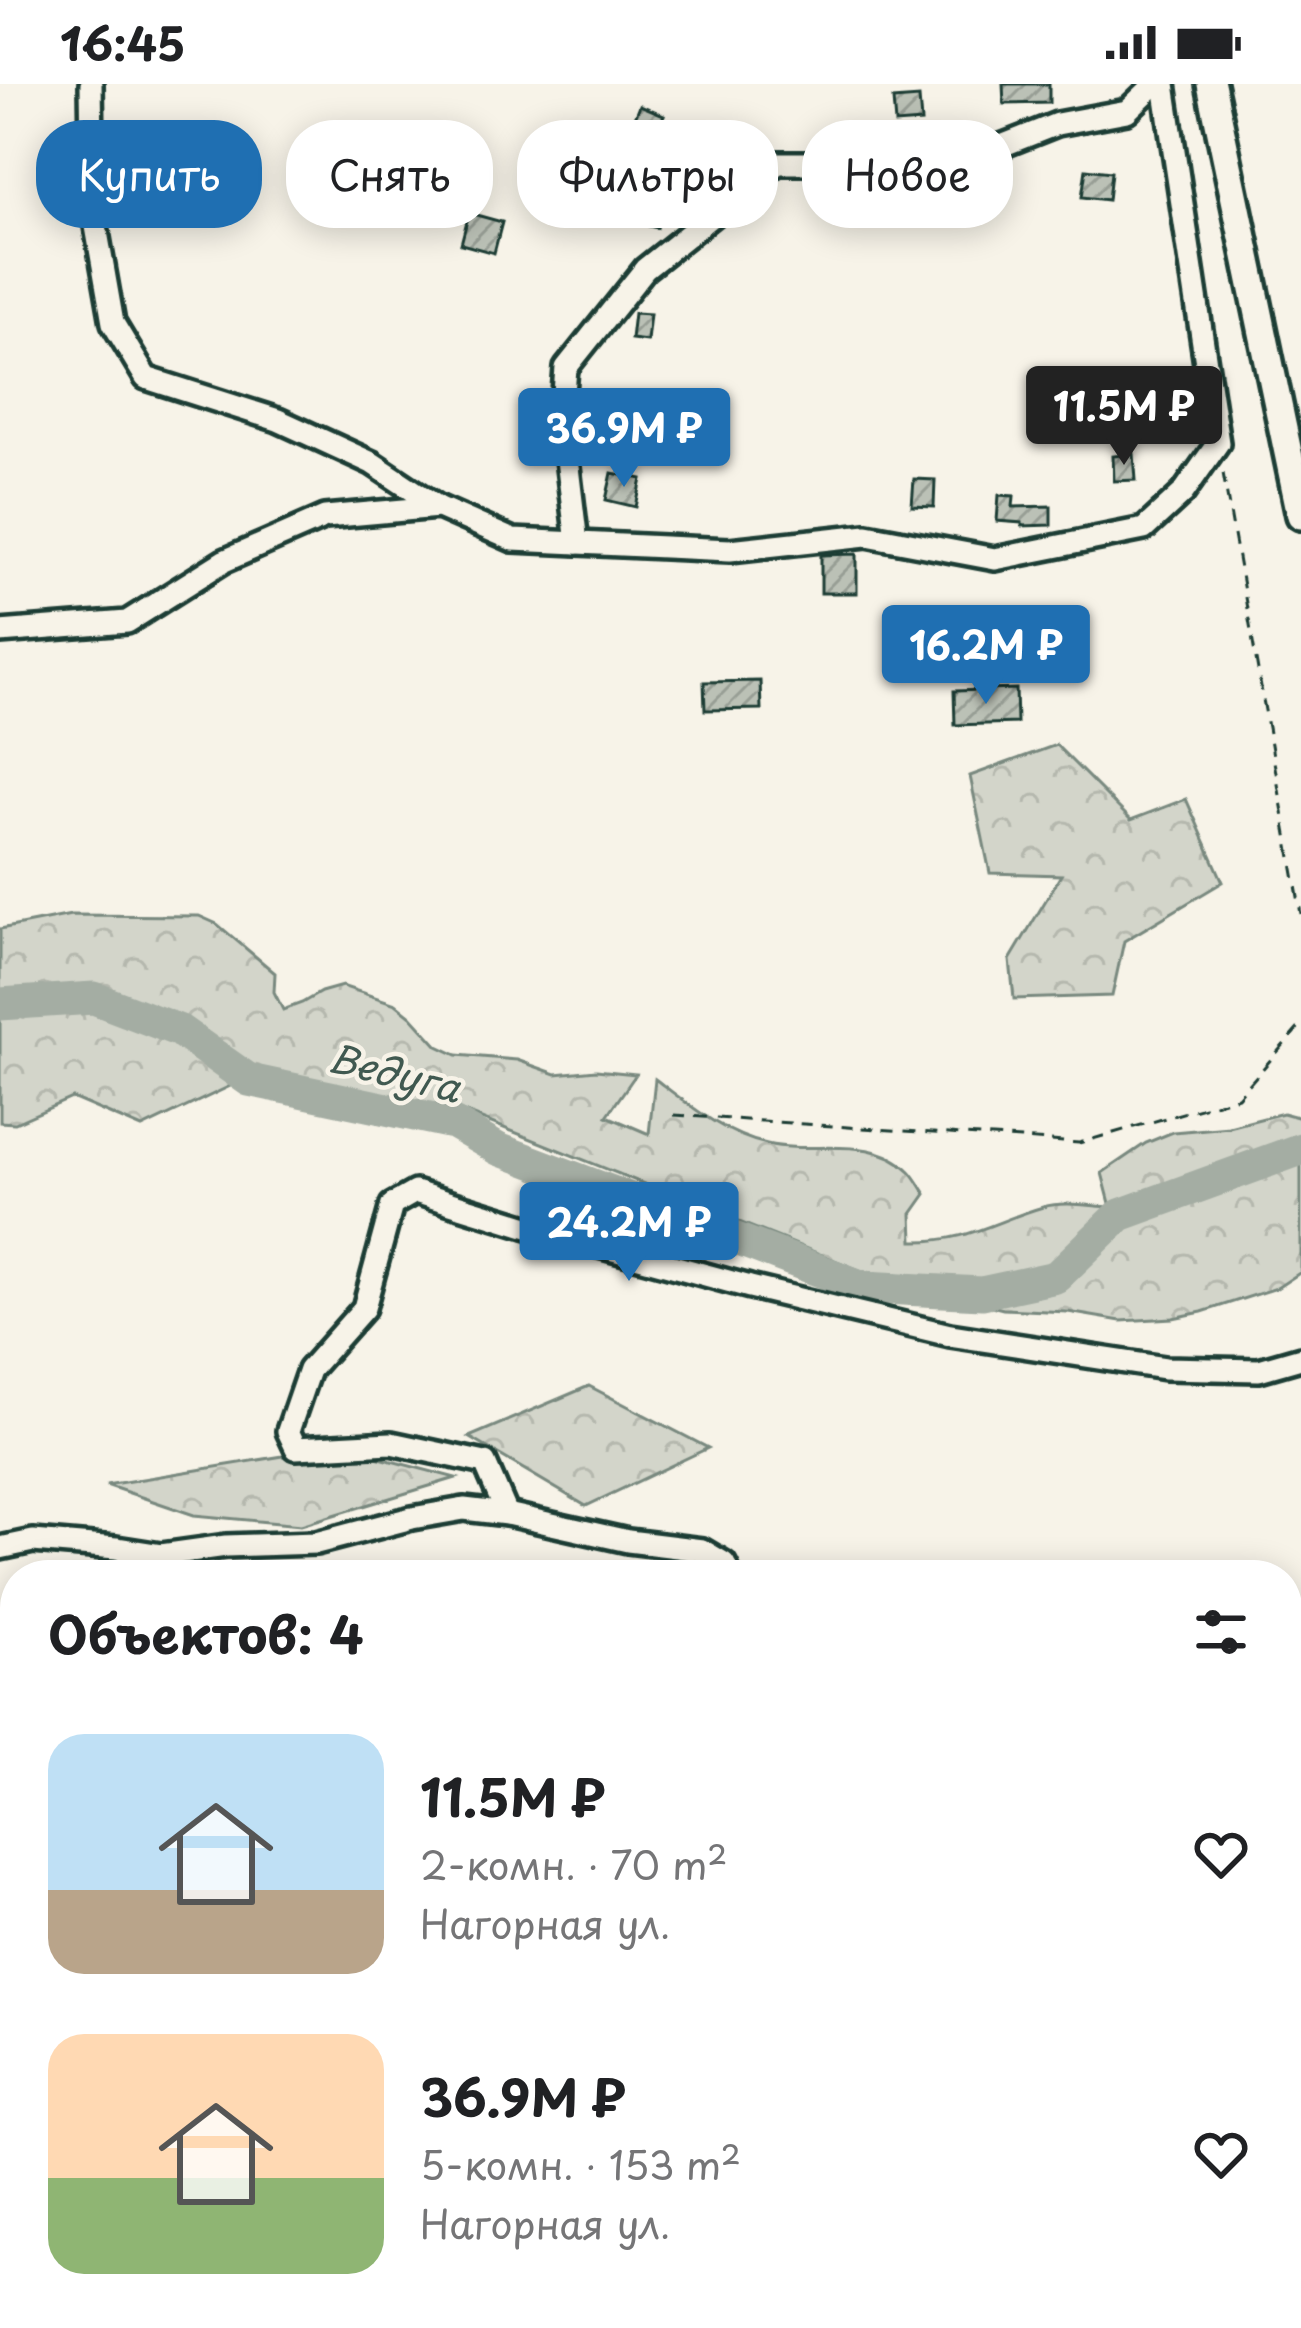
<!DOCTYPE html>
<html lang="ru">
<meta charset="utf-8">
<style>
:root{--surface:#fff;--page:#f6f6f6;--text:#202124;--muted:#757577;--accent:#1f6fb2}
body{margin:0;font-family:"Playpen Sans",sans-serif;background:var(--page);color:var(--text);height:100vh;display:flex;flex-direction:column;font-size:45px;white-space:nowrap}
*{box-sizing:border-box;margin:0}
p{font-size:39px;color:var(--muted)}
.icon{flex:none;width:66px;height:66px;fill:none;stroke:currentColor;stroke-width:2;stroke-linecap:round;stroke-linejoin:round}
.map{position:relative;flex:1;overflow:hidden}
.side{position:absolute;left:0px;top:1476px;width:1302px;height:768px;display:flex;flex-direction:column;background:var(--surface);border-radius:48px 48px 0 0;box-shadow:0 6px 30px #0003}
.side>*{flex:none}
.hud{position:absolute;left:36px;top:36px;width:1230px;height:108px;display:flex;gap:24px}
.price{position:absolute;translate:-50% -102px;padding:0 27px;border-radius:12px;background:var(--accent);color:#fff;font-size:39px;line-height:78px;filter:drop-shadow(0 3px 6px #0008)}
.price::after{content:'';position:absolute;left:50%;top:72px;width:36px;height:27px;margin-left:-18px;background:inherit;clip-path:polygon(0 0,100% 0,50% 100%)}
.price.current{background:#222;color:#fff}
ul{padding:0;list-style:none}
li{display:flex;align-items:center;gap:36px;height:300px;padding:0 48px}
li span{display:grid;place-items:center;flex:none;width:336px;height:240px;border-radius:36px;color:#555}
li>.icon{margin-inline-start:auto}
span .icon{width:144px;height:144px;fill:#fffc;stroke-width:1}
li b{font-size:51px}
h2{display:flex;justify-content:space-between;align-items:center;height:144px;padding:0 48px;font-size:51px}
.tag{padding:0 42px;border-radius:48px;background:var(--surface);box-shadow:0 6px 30px #0003;font-size:42px;line-height:108px}
.tag.current{background:var(--accent);color:#fff}
.status{display:flex;justify-content:space-between;align-items:center;height:84px;padding:0 60px;background:var(--surface);direction:ltr}
.status svg{height:33px;fill:currentColor}
.map>svg:first-child{display:block}
.forest{fill:url(#forest-crowns);stroke:#79897f;stroke-width:3}
.lines{fill:none;stroke-linecap:round;stroke-linejoin:round}
.river{stroke:#a4ada3;stroke-width:33}
.building{fill:url(#building-hatch);stroke:#1f3d34;stroke-width:3}
.minor-casing{stroke:#1f3d34;stroke-width:30}
.major-casing{stroke:#1f3d34;stroke-width:36}
.path{stroke:#1f3d34;stroke-width:3;stroke-dasharray:12 9;stroke-linecap:butt}
.minor{stroke:#f7f3e8;stroke-width:21}
.major{stroke:#f7f3e8;stroke-width:27}
.labels{text-anchor:middle;dominant-baseline:central;stroke-width:9;stroke-linejoin:round;paint-order:stroke}
.water-label{font-size:39px;font-style:italic;fill:#405950;stroke:#f7f3e8}
</style>
<div class="status"><b>16:45</b><svg viewBox="0 0 49 12"><path d="M0 12V9h3v3zM5 12V6h3v6zM10 12V3h3v9zM15 12V0h3v12zM26 1h20v11H26zM47 4h2v5h-2z"/></svg></div>
<div class="map">
<svg width="1301" height="2244" viewBox="0 0 1301 2244">
<defs>
<pattern id="forest-crowns" width="20" height="18" patternUnits="userSpaceOnUse" patternTransform="scale(3)"><rect width="20" height="18" fill="#d3d5ca"/><path d="M2 6a3 3 0 1 1 6 0M12 15a3 3 0 1 1 6 0" fill="none" stroke="#b5b8ae"/></pattern>
<pattern id="building-hatch" width="6" height="6" patternUnits="userSpaceOnUse" patternTransform="scale(3)"><rect width="6" height="6" fill="#bbc1b6"/><path d="M-1 1l2-2M0 6l6-6M5 7l2-2" fill="none" stroke="#979e95"/></pattern>
</defs>
<rect width="100%" height="100%" fill="#f7f3e8"/>
<filter id="ink" filterUnits="userSpaceOnUse"><feTurbulence type="fractalNoise" baseFrequency=".00833" numOctaves="2"/><feDisplacementMap in="SourceGraphic" scale="24" xChannelSelector="R" yChannelSelector="G"/><feConvolveMatrix kernelMatrix="1 2 1 2 8 2 1 2 1" color-interpolation-filters="sRGB"/></filter>
<g filter="url(#ink)">
<!-- forest -->
<g class="forest">
<path d="M 1056,661 L 1131,736 L 1186,715 L 1223,798 L 1124,857 L 1112,912 L 1014,915 L 1010,876 L 1061,791 L 990,789 L 970,692 Z"/>
<path d="M 71,831 L 199,832 L 217,840 L 275,889 L 274,908 L 283,926 L 302,919 L 321,908 L 342,902 L 396,920 L 411,932 L 438,962 L 457,971 L 517,976 L 556,990 L 596,986 L 636,990 L 607,1032 L 649,1050 L 655,995 C 689,1021 725,1051 767,1060 C 814,1071 871,1049 910,1087 C 916,1093 921,1103 926,1110 L 912,1130 L 913,1157 C 968,1158 994,1137 1043,1123 C 1064,1117 1090,1122 1111,1123 L 1102,1089 L 1146,1059 L 1173,1048 L 1229,1043 L 1283,1029 L 1301,1034 L 1301,1188 L 1277,1204 L 1202,1228 L 1173,1234 L 1121,1237 L 1068,1228 L 1003,1225 L 872,1191 L 459,1026 L 264,986 L 142,1044 L 72,1014 L 15,1039 L 0,1038 L 0,845 Z"/>
<path d="M 589,1302 L 708,1364 L 586,1422 L 469,1353 Z"/>
<path d="M 338,1363 L 456,1394 L 301,1441 L 194,1431 L 106,1401 Z"/>
<path d="M 0,2109 L 15,2114 L 15,2154 L 0,2151 Z"/>
</g>
<g class="lines">
<!-- river -->
<path class="river" d="M 0,920 L 94,914 L 180,947 L 249,996 L 453,1039 L 498,1065 L 863,1203 L 982,1209 L 1056,1193 L 1120,1131 L 1301,1065"/>
</g>
<!-- building -->
<g class="building">
<path d="M 1003,0 L 1049,0 L 1049,19 L 1004,20 Z"/>
<path d="M 919,14 L 921,38 L 895,40 L 893,16 Z"/>
<path d="M 640,21 L 664,31 L 655,51 L 632,41 Z"/>
<path d="M 1086,85 L 1111,88 L 1108,116 L 1082,113 Z"/>
<path d="M 632,105 L 665,113 L 657,144 L 624,136 Z"/>
<path d="M 469,129 L 502,138 L 494,169 L 461,160 Z"/>
<path d="M 634,229 L 650,230 L 647,257 L 631,255 Z"/>
<path d="M 1134,370 L 1136,396 L 1114,397 L 1113,372 Z"/>
<path d="M 612,389 L 642,395 L 636,423 L 606,416 Z"/>
<path d="M 914,395 L 935,396 L 934,423 L 912,422 Z"/>
<path d="M 999,411 L 1014,412 L 1013,423 L 1051,422 L 1051,441 L 1022,442 L 1022,439 L 997,437 Z"/>
<path d="M 857,470 L 857,509 L 821,509 L 821,471 Z"/>
<path d="M 760,597 L 761,625 L 705,626 L 704,598 Z"/>
<path d="M 1016,605 L 1017,639 L 955,641 L 954,607 Z"/>
</g>
<g class="lines">
<defs>
<g id="minor">
<path d="M 91,0 L 93,125 L 113,239 L 146,294 L 278,336 L 372,379 L 438,423"/>
<path d="M 577,459 L 562,333 L 566,284 L 645,185 L 778,79 L 856,79 L 981,70 L 1057,40 L 1127,27 L 1155,0"/>
<path d="M 0,548 L 127,538 L 224,477 L 325,433 L 438,423 L 513,456 L 730,466 L 867,451 L 995,475 L 1144,445 L 1183,409 L 1218,359 L 1164,0"/>
<path d="M 507,1430 L 485,1379 L 391,1359 L 296,1364 L 288,1347 L 309,1286 L 364,1224 L 392,1121 L 415,1108 L 525,1142 L 750,1203 L 950,1251 L 1165,1284 L 1259,1286 L 1301,1274"/>
<path d="M 0,1464 L 33,1457 L 116,1464 L 161,1471 L 226,1462 L 316,1459 L 412,1434 L 464,1425 L 507,1430 L 628,1457 L 702,1466 L 724,1479 L 730,1491"/>
<path d="M 0,1827 L 15,1829"/>
<path d="M 0,2039 L 15,2044"/>
<path d="M 0,2163 L 15,2165"/>
<path d="M 1287,2220 L 1301,2223"/>
<path d="M 670,2229 L 720,2244"/>
<path d="M 979,2229 L 992,2231 L 1018,2229"/>
</g>
<path id="major" d="M 1211,0 L 1301,431"/>
</defs>
<!-- minor casing -->
<use href="#minor" class="minor-casing"/>
<!-- major casing -->
<use href="#major" class="major-casing"/>
<!-- path -->
<g class="path">
<path d="M 1223,389 L 1301,830"/>
<path d="M 674,1031 L 1079,1059 L 1238,1013 L 1301,941"/>
<path d="M 857,2229 L 866,2244"/>
</g>
<!-- minor -->
<use href="#minor" class="minor"/>
<!-- major -->
<use href="#major" class="major"/>
</g>
</g>
<g class="labels">
<!-- water labels -->
<g class="water-label">
<text transform="translate(395 987) rotate(14)">Ведуга</text>
</g>
</g>
</svg>
<b class="price current" style="left:1124px;top:384px">11.5M ₽</b>
<b class="price" style="left:624px;top:406px">36.9M ₽</b>
<b class="price" style="left:986px;top:623px">16.2M ₽</b>
<b class="price" style="left:629px;top:1200px">24.2M ₽</b>
<div class="hud">
<a class="tag current">Купить</a>
<a class="tag">Снять</a>
<a class="tag">Фильтры</a>
<a class="tag">Новое</a>
</div>
<section class="side">
<h2>Объектов: 4<svg class="icon" aria-label="filters" viewBox="0 0 24 24"><path d="M4 7h16M4 17h16"/><circle cx="9" cy="7" r="2"/><circle cx="15" cy="17" r="2"/></svg></h2>
<ul>
<li><span style="background:linear-gradient(#bfe0f5 65%,#b9a48a 0)"><svg class="icon" aria-label="home" viewBox="0 0 24 24"><path d="M3 11l9-7 9 7M6 9v11h12V9"/></svg></span><div><b>11.5M ₽</b><p>2-комн. · 70 m²</p><p>Нагорная ул.</p></div><svg class="icon" aria-label="heart" viewBox="0 0 24 24"><path d="M12 20l-8-8c-3-5 5-10 8-4 3-6 11-1 8 4z"/></svg></li>
<li><span style="background:linear-gradient(#ffd9b3 60%,#8fb573 0)"><svg class="icon" aria-label="home" viewBox="0 0 24 24"><path d="M3 11l9-7 9 7M6 9v11h12V9"/></svg></span><div><b>36.9M ₽</b><p>5-комн. · 153 m²</p><p>Нагорная ул.</p></div><svg class="icon" aria-label="heart" viewBox="0 0 24 24"><path d="M12 20l-8-8c-3-5 5-10 8-4 3-6 11-1 8 4z"/></svg></li>
</ul>
</section>
</div>
